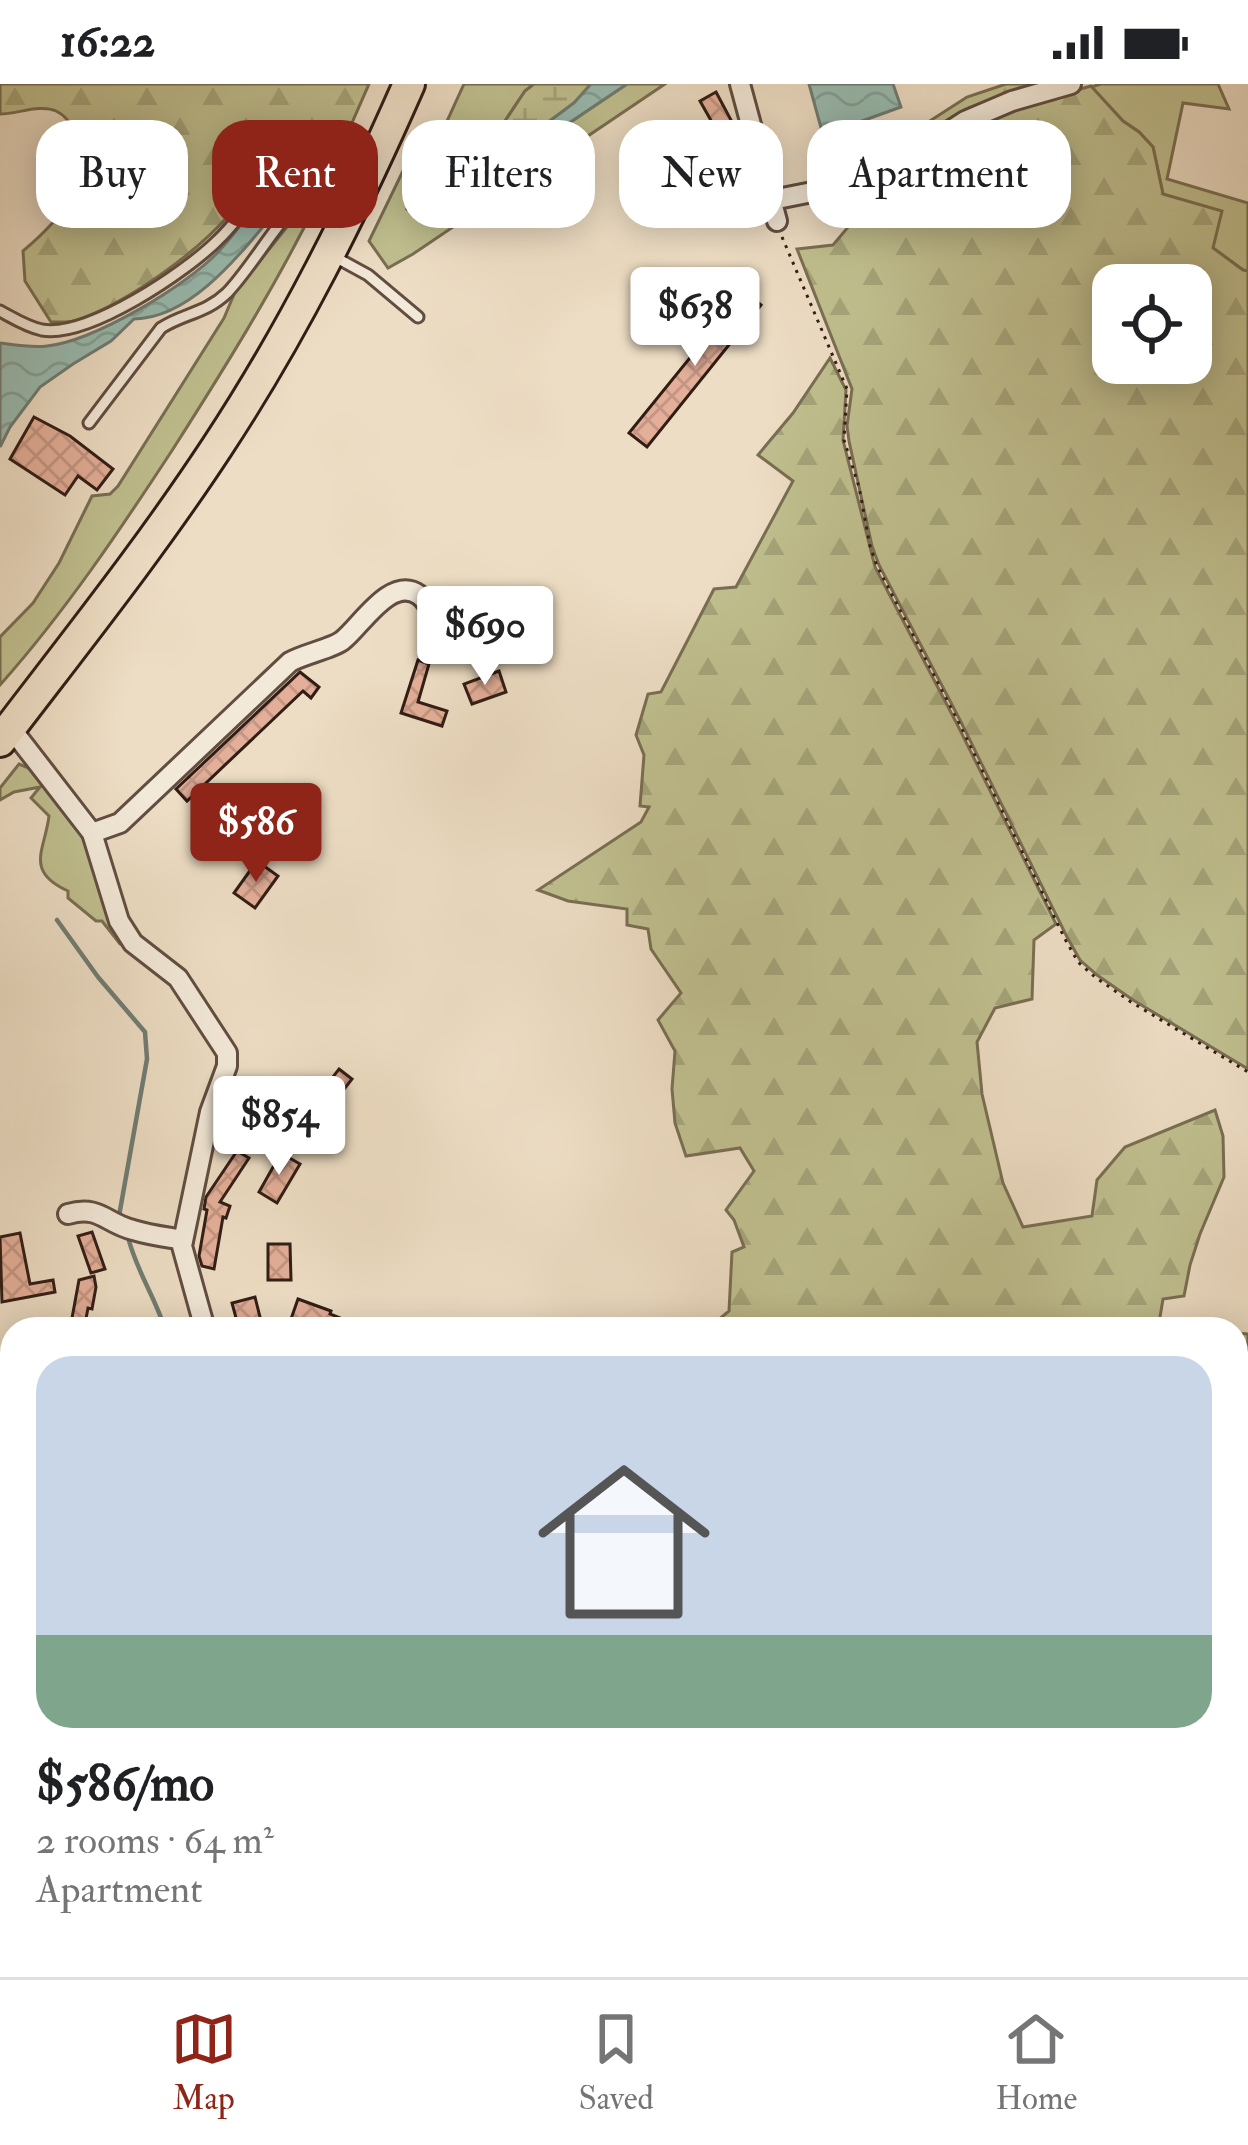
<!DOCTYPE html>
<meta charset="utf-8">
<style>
:root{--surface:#fff;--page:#f6f6f6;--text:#202124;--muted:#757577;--line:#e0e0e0;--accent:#8f2418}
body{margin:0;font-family:"IM FELL Double Pica",serif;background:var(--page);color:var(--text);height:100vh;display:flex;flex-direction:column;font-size:45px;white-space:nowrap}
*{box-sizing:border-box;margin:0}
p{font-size:39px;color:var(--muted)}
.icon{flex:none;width:66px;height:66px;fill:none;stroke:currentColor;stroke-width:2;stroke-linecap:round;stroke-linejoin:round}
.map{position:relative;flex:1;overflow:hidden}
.panel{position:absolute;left:0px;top:1233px;width:1248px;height:660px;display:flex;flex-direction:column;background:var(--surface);border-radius:36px 36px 0 0;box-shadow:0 6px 30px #0003}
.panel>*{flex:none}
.guide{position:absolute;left:36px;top:36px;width:1176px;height:108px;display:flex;gap:24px}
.tools{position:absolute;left:1092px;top:180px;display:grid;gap:24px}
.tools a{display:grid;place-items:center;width:120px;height:120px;border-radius:24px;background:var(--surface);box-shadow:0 6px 30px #0003;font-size:60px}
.price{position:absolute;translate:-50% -102px;padding:0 27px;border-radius:12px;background:#fff;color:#222;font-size:39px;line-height:78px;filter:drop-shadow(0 3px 6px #0008)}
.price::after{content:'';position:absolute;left:50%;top:72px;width:36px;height:27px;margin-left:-18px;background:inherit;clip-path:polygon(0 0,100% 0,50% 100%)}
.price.on{background:var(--accent);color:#fff}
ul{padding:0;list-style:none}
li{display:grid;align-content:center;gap:24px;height:636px;padding:0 36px}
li+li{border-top:3px solid var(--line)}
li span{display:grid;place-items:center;height:372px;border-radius:36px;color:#555}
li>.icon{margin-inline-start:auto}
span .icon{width:216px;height:216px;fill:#fffc;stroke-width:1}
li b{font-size:51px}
.chip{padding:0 42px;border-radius:36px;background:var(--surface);box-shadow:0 6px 30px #0003;font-size:42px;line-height:108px}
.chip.on{background:var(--accent);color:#fff}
.status{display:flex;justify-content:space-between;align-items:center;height:84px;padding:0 60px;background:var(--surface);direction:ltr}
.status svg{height:33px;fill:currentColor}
.menu{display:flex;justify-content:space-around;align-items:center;height:168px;border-top:3px solid var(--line);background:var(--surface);font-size:33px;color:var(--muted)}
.menu a{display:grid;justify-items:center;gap:6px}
.menu .on{color:var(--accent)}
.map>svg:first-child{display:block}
.grass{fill:#c0bf8f;stroke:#796e52;stroke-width:3}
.forest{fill:url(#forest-firs);stroke:#796e52;stroke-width:3;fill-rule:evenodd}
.wetland{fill:url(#wetland-marsh);stroke:#796e52;stroke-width:3}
.water{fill:url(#water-waves);stroke:#707c73;stroke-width:3}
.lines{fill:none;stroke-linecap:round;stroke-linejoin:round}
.stream{stroke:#707c73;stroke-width:4.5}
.building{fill:url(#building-cross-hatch);stroke:#321d15;stroke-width:3}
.service-casing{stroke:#614d41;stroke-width:15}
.minor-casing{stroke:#614d41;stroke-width:24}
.trunk-casing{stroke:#321d15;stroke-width:36}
.path{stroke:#321d15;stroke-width:3;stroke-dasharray:3 6;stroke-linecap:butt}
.service{stroke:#f3e9d9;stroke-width:9}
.minor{stroke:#f3e9d9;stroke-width:18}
.trunk{stroke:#edddc4;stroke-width:30}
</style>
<div class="status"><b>16:22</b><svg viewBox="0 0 49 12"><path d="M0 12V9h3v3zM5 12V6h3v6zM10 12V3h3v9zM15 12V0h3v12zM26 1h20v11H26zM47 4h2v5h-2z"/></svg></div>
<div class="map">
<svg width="1248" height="1893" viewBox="0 0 1248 1893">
<defs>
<pattern id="forest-firs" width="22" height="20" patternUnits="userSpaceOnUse" patternTransform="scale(3)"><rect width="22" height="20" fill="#c0bf8f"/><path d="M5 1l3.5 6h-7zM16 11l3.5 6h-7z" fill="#a5a47a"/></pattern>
<pattern id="wetland-marsh" width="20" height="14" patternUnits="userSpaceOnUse" patternTransform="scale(3)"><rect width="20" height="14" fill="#c0bf8f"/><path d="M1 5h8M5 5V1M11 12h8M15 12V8" fill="none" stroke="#a5a47a"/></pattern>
<pattern id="water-waves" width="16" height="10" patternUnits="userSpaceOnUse" patternTransform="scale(3)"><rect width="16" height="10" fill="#99bcb1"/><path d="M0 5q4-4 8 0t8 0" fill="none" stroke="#84a197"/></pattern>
<pattern id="building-cross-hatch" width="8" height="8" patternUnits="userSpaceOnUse" patternTransform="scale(3)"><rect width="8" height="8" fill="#e4af99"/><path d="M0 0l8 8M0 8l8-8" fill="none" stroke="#c49683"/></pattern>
</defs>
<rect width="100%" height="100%" fill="#edddc4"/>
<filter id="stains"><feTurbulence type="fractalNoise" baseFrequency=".00167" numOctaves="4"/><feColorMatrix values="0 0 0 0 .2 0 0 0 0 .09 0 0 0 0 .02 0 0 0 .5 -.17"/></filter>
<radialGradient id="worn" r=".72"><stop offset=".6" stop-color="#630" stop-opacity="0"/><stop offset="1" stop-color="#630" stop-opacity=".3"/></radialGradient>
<!-- grass -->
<g class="grass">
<path d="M 464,0 L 534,0 L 525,7 L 505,37 L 419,94 L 407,125 L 435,134 L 517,74 L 627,0 L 665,0 L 413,170 L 388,184 L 369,157 L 416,60 L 436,55 L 442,48 Z"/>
<path d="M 1101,0 L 1218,0 L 1229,25 L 1183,19 L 1167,95 L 1248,119 L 1248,187 L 1243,186 L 1213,164 L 1163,110 L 1153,63 L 1139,48 L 1123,37 L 1091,3 Z"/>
<path d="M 310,118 L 316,120 C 274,205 224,285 173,365 C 120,446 65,528 0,601 L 0,553 L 33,519 L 59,479 L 92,412 L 110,410 L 118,402 L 224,234 L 235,208 L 302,124 Z"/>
<path d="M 19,680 L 31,685 L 85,752 L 104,821 L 121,853 L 130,863 L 120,860 L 102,837 L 96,837 L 68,814 L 68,807 C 24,787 45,766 49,732 L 31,714 L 40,703 L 14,708 L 0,716 L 0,704 Z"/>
</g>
<!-- forest -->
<g class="forest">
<path d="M 0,0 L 369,0 L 344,57 C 274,49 267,86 229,131 C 194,171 128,218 78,236 C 70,239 60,238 51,238 L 25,197 L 23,167 C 54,141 103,92 75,48 C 70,39 65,31 56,27 C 40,20 17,30 0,30 Z"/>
<path d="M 1006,0 L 1035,0 L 966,25 L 926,51 L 922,42 L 967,13 Z"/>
<path d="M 1091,2 L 1123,37 L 1139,48 L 1153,63 L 1163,110 L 1222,127 L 1213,164 L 1243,186 L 1248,187 L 1248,985 L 1133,916 L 1097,891 L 1080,876 L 1067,853 L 961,638 L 879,481 L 872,462 L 849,357 L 847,342 L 852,305 L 797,165 L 833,161 L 849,142 L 833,140 L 833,117 L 872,111 L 884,105 L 927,71 L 972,42 L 1021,22 ZM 1113,201 L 1191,201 L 1191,279 L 1113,279 Z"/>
<path d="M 830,274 L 846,306 L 843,356 L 875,483 L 957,640 L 1056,840 L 1034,856 L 1032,915 L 995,924 L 977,958 L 982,1010 L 1003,1099 L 1023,1143 L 1092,1132 L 1097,1096 L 1125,1063 L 1215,1026 L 1223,1052 L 1224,1093 L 1200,1150 L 1190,1181 L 1184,1212 L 1163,1215 L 1158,1245 L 717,1245 L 717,1237 L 729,1227 L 732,1168 L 744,1163 L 734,1136 L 726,1126 L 754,1087 L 740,1064 L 686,1072 L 675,1039 L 672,1005 L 675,967 L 658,936 L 681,909 L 651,865 L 648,845 L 627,841 L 627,825 L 568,817 L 538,806 L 641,738 L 649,723 L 640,722 L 644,671 L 636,651 L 648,610 L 661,608 L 714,505 L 736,503 L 793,397 L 758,371 L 793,329 Z"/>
<path d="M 1236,1249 L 1248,1250 L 1248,1893 L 1205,1891 L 1204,1893 L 1101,1893 L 1093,1881 L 1236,1881 Z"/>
<path d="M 550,1881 L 875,1881 L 864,1893 L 563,1893 Z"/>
</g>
<!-- wetland -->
<path class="wetland" d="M 534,0 L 591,0 L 574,19 L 511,66 L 435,112 L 411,114 L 419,94 L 432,88 L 505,37 L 525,7 Z"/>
<!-- water -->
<g class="water">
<path d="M 591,0 L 627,0 L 517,74 L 435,134 L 424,134 L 407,125 L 411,114 L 435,112 L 511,66 L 574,19 Z"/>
<path d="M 809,0 L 893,0 L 901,23 L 823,51 Z"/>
<path d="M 279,107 L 285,112 L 282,120 C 246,162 195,234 134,235 L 111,257 L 73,280 L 40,303 L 10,343 L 0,363 L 0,259 C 15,261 32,264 47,262 C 94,257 188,201 219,167 C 238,147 254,119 279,107 Z"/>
<path d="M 0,1320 L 12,1349 L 12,1479 L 0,1459 Z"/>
<path d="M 427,1881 L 515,1881 L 526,1893 L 439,1893 Z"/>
</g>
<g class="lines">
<!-- stream -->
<g class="stream">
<path d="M 57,836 L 98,893 L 145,948 L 147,975 L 119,1132"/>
<path d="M 128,1153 C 136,1186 155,1213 165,1245"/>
<path d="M 0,1845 L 12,1839"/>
<path d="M 317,1881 L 328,1893"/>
<path d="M 253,1893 L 280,1881"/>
</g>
</g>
<!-- building -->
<g class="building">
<path d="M 716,8 L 740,53 L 748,81 L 739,86 L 700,17 Z"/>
<path d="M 920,38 L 924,48 L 892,68 L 842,88 L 836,72 Z"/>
<path d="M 744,207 L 761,221 L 647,363 L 629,349 Z"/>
<path d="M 34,333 L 70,352 L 113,385 L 97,406 L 78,392 L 65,411 L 10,375 Z"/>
<path d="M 418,576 L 429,580 L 418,618 L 447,627 L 442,642 L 401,629 Z"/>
<path d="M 499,587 L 506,608 L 472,620 L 464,600 Z"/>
<path d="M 300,588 L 319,603 L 311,614 L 303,607 L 187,717 L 176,705 Z"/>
<path d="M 257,777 L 278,792 L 255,824 L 234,809 Z"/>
<path d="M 339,985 L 352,995 L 317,1040 L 297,1025 L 306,1013 L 313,1019 Z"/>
<path d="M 262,994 L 283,1005 L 262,1046 L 241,1034 Z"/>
<path d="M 237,1067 L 249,1074 L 220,1118 L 230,1122 L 226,1134 L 223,1133 L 214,1185 L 202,1182 L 199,1172 L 207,1126 L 204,1125 L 206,1113 Z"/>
<path d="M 281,1069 L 300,1080 L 277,1119 L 259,1108 Z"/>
<path d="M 92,1148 L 105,1185 L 91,1189 L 78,1152 Z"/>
<path d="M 20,1149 L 30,1200 L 53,1196 L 55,1208 L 2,1218 L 0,1153 Z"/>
<path d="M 268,1160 L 290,1160 L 291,1196 L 268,1196 Z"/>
<path d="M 94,1192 L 96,1203 L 92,1225 L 88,1224 L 84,1245 L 70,1245 L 79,1196 Z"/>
<path d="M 255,1213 L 263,1245 L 239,1245 L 232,1219 Z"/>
<path d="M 298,1215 L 331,1227 L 330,1230 L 367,1245 L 318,1245 L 291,1235 Z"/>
</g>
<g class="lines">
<defs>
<g id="service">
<path d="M 335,173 L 368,191 L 418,233"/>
<path d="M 0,227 C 13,234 27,243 42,246 C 88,254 186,188 218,156 C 242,134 259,99 289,84 C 306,75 325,84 342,89"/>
<path d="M 89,339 L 161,244 C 184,229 205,230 227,209 C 266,169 301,82 365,89"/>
</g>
<g id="minor">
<path d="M 740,0 L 777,137"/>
<path d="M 772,116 L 873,96 L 965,37 L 1012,17 L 1071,0"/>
<path d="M 10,643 L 92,749 L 119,837 L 133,859 L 178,894 L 227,969 L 227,982 L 210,1028 L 182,1162 L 205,1245"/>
<path d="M 92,749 L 120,739 L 290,578 C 304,570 334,564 343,556 C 361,542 391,491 419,511 C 434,522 432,538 430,554"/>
<path d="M 68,1130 C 100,1121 105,1139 133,1146 C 149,1151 166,1153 183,1156"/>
<path d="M 546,1881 L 559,1893"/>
<path d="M 1086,1881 L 1096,1893"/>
<path d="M 872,1893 L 882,1881"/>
</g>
<path id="trunk" d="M 0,657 C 74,560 150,465 217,363 C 293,248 354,125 409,0"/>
</defs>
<!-- service casing -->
<use href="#service" class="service-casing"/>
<!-- minor casing -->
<use href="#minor" class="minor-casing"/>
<!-- trunk casing -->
<use href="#trunk" class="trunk-casing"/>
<!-- path -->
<g class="path">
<path d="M 782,153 L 847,305 L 844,356 L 859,403 L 870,462 L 877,482 L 959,639 L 1065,855 L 1078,878 L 1095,893 L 1131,918 L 1248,988"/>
<path d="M 0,1515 L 12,1528"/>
<path d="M 0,1682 L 12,1676"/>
<path d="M 341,1881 L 352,1893"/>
</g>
<!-- service -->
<use href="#service" class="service"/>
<!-- minor -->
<use href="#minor" class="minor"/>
<!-- trunk -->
<use href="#trunk" class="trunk"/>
</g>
<rect width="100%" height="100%" filter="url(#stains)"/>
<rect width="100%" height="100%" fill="url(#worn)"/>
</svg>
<div class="tools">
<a><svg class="icon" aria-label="locate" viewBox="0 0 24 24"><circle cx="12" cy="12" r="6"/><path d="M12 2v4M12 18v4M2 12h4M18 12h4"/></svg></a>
</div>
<b class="price" style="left:695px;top:285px">$638</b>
<b class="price" style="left:485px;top:604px">$690</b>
<b class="price on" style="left:256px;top:801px">$586</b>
<b class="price" style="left:279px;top:1094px">$854</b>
<div class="guide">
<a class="chip">Buy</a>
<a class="chip on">Rent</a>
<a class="chip">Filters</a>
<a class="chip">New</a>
<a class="chip">Apartment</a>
</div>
<section class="panel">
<ul>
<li><span style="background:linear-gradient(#c9d6e8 75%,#7fa58c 0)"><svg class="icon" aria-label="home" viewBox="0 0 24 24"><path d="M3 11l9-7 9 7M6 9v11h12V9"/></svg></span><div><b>$586/mo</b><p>2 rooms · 64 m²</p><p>Apartment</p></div></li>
</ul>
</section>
</div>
<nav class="menu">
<a class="on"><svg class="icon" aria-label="map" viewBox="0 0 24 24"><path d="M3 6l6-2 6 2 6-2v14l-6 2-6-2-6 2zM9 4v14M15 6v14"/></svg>Map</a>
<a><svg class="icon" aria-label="saved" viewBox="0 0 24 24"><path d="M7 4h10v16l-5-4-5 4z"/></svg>Saved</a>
<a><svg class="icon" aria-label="home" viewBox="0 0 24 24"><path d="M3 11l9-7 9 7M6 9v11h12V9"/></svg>Home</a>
</nav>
